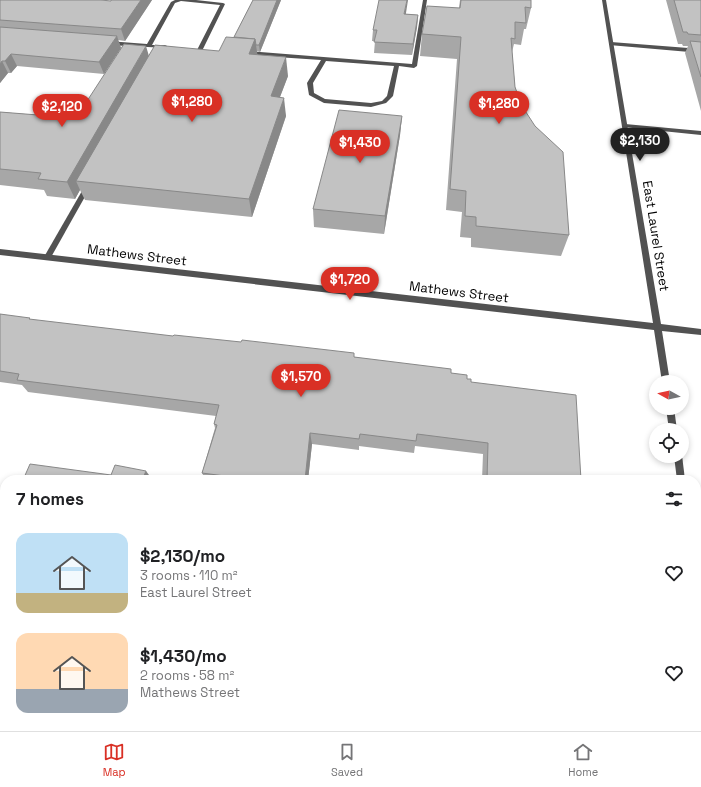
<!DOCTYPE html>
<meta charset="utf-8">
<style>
:root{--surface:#fff;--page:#f2f2f2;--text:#202124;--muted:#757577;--line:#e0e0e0;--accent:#d93025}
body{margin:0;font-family:"Space Grotesk",sans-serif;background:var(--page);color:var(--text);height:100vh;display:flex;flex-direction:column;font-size:15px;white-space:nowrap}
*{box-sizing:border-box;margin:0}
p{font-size:13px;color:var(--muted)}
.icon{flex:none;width:22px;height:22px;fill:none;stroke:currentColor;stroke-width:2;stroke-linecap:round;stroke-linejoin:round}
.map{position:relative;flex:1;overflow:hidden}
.side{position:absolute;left:0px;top:475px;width:701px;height:256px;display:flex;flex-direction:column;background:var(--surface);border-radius:16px 16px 0 0;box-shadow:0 2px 6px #0003}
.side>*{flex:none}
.needle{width:26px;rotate:278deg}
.fabs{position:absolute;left:649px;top:375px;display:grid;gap:8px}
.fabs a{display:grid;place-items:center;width:40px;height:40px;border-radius:50%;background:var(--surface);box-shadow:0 2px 6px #0003;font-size:20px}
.price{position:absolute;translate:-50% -34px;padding:0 9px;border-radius:14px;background:var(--accent);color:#fff;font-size:13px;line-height:26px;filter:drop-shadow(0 1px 2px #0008)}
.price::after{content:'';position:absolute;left:50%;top:24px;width:12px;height:9px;margin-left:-6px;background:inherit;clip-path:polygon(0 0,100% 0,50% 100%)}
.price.selected{background:#222;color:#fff}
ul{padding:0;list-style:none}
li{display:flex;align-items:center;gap:12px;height:100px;padding:0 16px}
li span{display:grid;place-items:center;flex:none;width:112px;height:80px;border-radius:12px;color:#555}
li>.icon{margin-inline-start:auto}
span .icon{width:48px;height:48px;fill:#fffc;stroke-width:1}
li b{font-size:17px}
h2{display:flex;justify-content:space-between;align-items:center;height:48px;padding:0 16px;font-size:17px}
.tabs{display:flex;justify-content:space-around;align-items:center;height:56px;border-top:1px solid var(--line);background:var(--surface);font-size:11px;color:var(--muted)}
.tabs a{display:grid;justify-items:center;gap:2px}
.tabs .selected{color:var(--accent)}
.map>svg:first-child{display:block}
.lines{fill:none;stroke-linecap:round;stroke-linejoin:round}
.lane{fill:#525252;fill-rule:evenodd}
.street{fill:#525252;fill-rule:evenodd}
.wall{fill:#a7a7a7}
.shaded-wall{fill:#888}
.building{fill:#c2c2c2;stroke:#888}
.labels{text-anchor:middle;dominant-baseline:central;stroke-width:4;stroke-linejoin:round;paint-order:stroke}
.street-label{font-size:13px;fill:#000;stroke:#fff}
</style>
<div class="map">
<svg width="701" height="731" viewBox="0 0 701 731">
<rect width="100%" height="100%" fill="#fff"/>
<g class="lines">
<!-- lane -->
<g class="lane">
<path d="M 175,0 L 196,0 L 223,3 L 225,4 L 202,51 L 197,50 L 220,5 L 181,1 L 175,3 L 152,45 L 165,45 L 167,46 L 167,48 L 108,45 L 105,43 L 108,41 L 147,44 L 171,2 Z"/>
<path d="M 423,0 L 427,0 L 417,66 L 414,68 L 399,66 L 393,96 L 386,103 L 371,107 L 324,103 L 309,95 L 307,83 L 321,60 L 248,55 L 245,53 L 248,51 L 412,64 ZM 326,61 L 394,66 L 387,96 L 382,101 L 371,103 L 325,99 L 314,93 L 313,83 Z"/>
<path d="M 611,42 L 701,49 L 701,53 L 609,45 L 609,43 Z"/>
<path d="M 625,124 L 701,131 L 701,135 L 623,127 L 622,126 Z"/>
<path d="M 86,184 L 90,184 L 91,186 L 50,259 L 46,259 L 44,257 Z"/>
<path d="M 0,512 L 5,513 L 5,523 L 0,522 Z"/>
<rect x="696" y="615" width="5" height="10"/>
</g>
<!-- street -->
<g class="street">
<path d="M 602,0 L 606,0 L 661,324 L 701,329 L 701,335 L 662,331 L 670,382 L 662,382 L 654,330 L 0,255 L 0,249 L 653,323 Z"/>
<path d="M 666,408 L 674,408 L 677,430 L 669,430 Z"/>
<path d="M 682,455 L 685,480 L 677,480 L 674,456 Z"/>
<path d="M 696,568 L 699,570 L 701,574 L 701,609 L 697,608 L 696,604 Z"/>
</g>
</g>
<!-- wall -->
<g class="wall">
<path d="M 0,0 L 111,1 L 111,0 L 152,0 L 125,41 L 118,40 L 121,48 L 104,74 L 17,66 L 11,73 L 8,73 L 0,83 Z"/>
<path d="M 253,0 L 281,0 L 260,52 L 257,51 L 257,54 L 288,76 L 280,97 L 286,116 L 252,217 L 85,200 L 80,190 L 75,199 L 47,196 L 44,190 L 0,185 L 0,112 L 76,118 L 149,56 L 219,51 L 234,37 Z"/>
<path d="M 460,0 L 531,0 L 531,8 L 526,29 L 524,29 L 521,45 L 514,44 L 512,52 L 515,87 L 569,235 L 561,256 L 471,247 L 471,238 L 460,237 L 462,212 L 446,210 L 457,59 L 420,56 L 422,34 L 459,8 Z"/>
<path d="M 666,0 L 701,0 L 701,111 L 685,53 L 688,46 L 683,46 L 682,44 L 678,44 Z"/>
<path d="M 406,14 L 418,15 L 417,27 L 412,55 L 374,53 L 375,41 L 372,41 L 373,30 Z"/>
<path d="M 402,116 L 400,135 L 384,234 L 314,227 L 313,209 Z"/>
<path d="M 0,314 L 31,320 L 354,357 L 451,373 L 467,379 L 471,382 L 581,480 L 482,480 L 483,454 L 415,446 L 414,453 L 359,446 L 359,450 L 312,444 L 308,480 L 206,480 L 202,473 L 215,428 L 214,424 L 216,416 L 28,392 L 22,385 L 0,382 Z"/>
<rect x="488" y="726" width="60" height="5"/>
<path d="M 553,726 L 597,726 L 597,730 L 582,731 Z"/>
</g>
<!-- shaded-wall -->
<g class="shaded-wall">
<path d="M 141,0 L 152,0 L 125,41 L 121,29 Z"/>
<path d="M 277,0 L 281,0 L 260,52 L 259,45 Z"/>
<path d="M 407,0 L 408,0 L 404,26 L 404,14 Z"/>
<path d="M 418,15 L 417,27 L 412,55 L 413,44 Z"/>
<path d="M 117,36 L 121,48 L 104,74 L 99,62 Z"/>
<path d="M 255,39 L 258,58 L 249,54 Z"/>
<path d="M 146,46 L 151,63 L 76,181 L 80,190 L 75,199 L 67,182 Z"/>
<path d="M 11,54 L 17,66 L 11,73 L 5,61 Z"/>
<path d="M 286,57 L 288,76 L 273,115 L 271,96 Z"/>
<path d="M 2,61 L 8,73 L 0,83 L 0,64 Z"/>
<path d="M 284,98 L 286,116 L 252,217 L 249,199 Z"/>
<path d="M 402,116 L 400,135 L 384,234 L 385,216 Z"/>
<path d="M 310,433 L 312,444 L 308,480 L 305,480 Z"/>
<path d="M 146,471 L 152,479 L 152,480 L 142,480 Z"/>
<path d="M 0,685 L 4,686 L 0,696 Z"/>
<path d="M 204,726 L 211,726 L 210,731 L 211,731 L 206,731 L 203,729 Z"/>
</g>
<!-- building -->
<g class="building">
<path d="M 0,0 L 101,0 L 111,1 L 111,0 L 141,0 L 121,29 L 0,20 Z"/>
<path d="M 253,0 L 277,0 L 259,45 L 256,45 L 255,39 L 234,37 Z"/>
<path d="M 379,0 L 407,0 L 404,14 L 418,15 L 413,44 L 374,42 L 377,30 L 373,30 Z"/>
<path d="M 461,0 L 531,0 L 531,8 L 525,7 L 526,23 L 515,22 L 515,39 L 511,38 L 515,87 L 522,106 L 535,126 L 563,152 L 569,235 L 476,226 L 476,217 L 465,216 L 466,191 L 450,189 L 461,37 L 422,34 L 427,6 L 460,8 Z"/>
<path d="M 674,0 L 701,0 L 701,35 L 688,34 L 687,32 L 683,32 Z"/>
<path d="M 0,27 L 117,36 L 99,62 L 11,54 L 5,61 L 2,61 L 0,64 Z"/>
<path d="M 226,37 L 255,39 L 249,54 L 286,57 L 271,96 L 284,98 L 249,199 L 76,181 L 155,45 L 219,51 Z"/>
<path d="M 690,41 L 701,42 L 701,77 Z"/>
<path d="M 124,44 L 146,46 L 67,182 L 38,179 L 41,173 L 0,169 L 0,112 L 76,118 Z"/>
<path d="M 339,110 L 402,116 L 385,216 L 313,209 Z"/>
<path d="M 0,314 L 30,318 L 29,319 L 173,336 L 174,335 L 241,342 L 242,340 L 354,353 L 354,357 L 451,369 L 451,373 L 467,375 L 467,379 L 471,379 L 471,382 L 576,395 L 581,480 L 487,480 L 488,443 L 417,434 L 416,441 L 360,434 L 359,439 L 310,433 L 305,480 L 255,480 L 202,473 L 217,425 L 214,424 L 219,405 L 17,380 L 19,374 L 0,371 Z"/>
<path d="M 30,464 L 111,475 L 115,465 L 146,471 L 142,480 L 23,480 Z"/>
<path d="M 0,702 L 5,703 L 5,726 L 126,726 L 142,729 L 142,726 L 204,726 L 203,729 L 206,730 L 206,731 L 0,731 Z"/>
<rect x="494" y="726" width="54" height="5"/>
<path d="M 572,726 L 597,726 L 597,730 Z"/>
</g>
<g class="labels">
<!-- street labels -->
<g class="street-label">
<text transform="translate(656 236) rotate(81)">East Laurel Street</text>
<text transform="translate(137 255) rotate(7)">Mathews Street</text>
<text transform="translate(459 292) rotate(7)">Mathews Street</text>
</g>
</g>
</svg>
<div class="fabs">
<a><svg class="needle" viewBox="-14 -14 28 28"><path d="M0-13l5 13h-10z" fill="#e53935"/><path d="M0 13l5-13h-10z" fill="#757577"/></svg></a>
<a><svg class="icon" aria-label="locate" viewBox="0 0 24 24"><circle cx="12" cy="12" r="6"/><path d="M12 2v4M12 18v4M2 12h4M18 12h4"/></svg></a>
</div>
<b class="price" style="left:192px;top:123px">$1,280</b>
<b class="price" style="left:499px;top:125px">$1,280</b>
<b class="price" style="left:62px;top:128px">$2,120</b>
<b class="price selected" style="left:640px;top:162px">$2,130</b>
<b class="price" style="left:360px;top:164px">$1,430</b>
<b class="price" style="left:350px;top:301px">$1,720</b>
<b class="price" style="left:301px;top:398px">$1,570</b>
<section class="side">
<h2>7 homes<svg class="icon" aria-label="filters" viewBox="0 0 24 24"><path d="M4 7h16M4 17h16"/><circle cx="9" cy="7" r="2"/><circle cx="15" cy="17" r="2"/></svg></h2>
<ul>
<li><span style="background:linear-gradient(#bfe0f5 75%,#c2b280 0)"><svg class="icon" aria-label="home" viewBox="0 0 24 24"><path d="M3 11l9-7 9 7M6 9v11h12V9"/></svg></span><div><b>$2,130/mo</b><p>3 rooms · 110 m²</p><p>East Laurel Street</p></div><svg class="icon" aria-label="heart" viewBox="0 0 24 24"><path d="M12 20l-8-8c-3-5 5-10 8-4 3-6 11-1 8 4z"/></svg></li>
<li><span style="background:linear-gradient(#ffd9b3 70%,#9aa5b1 0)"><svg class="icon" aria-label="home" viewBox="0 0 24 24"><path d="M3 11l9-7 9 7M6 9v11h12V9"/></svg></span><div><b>$1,430/mo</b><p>2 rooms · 58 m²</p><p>Mathews Street</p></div><svg class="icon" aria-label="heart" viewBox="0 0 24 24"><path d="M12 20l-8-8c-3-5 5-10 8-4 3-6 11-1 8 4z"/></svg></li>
</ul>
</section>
</div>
<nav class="tabs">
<a class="selected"><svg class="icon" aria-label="map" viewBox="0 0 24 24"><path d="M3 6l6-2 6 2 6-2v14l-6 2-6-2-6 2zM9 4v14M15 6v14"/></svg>Map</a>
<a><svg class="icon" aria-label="saved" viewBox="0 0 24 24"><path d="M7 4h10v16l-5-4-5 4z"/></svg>Saved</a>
<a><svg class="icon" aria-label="home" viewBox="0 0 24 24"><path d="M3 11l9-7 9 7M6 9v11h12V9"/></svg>Home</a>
</nav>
